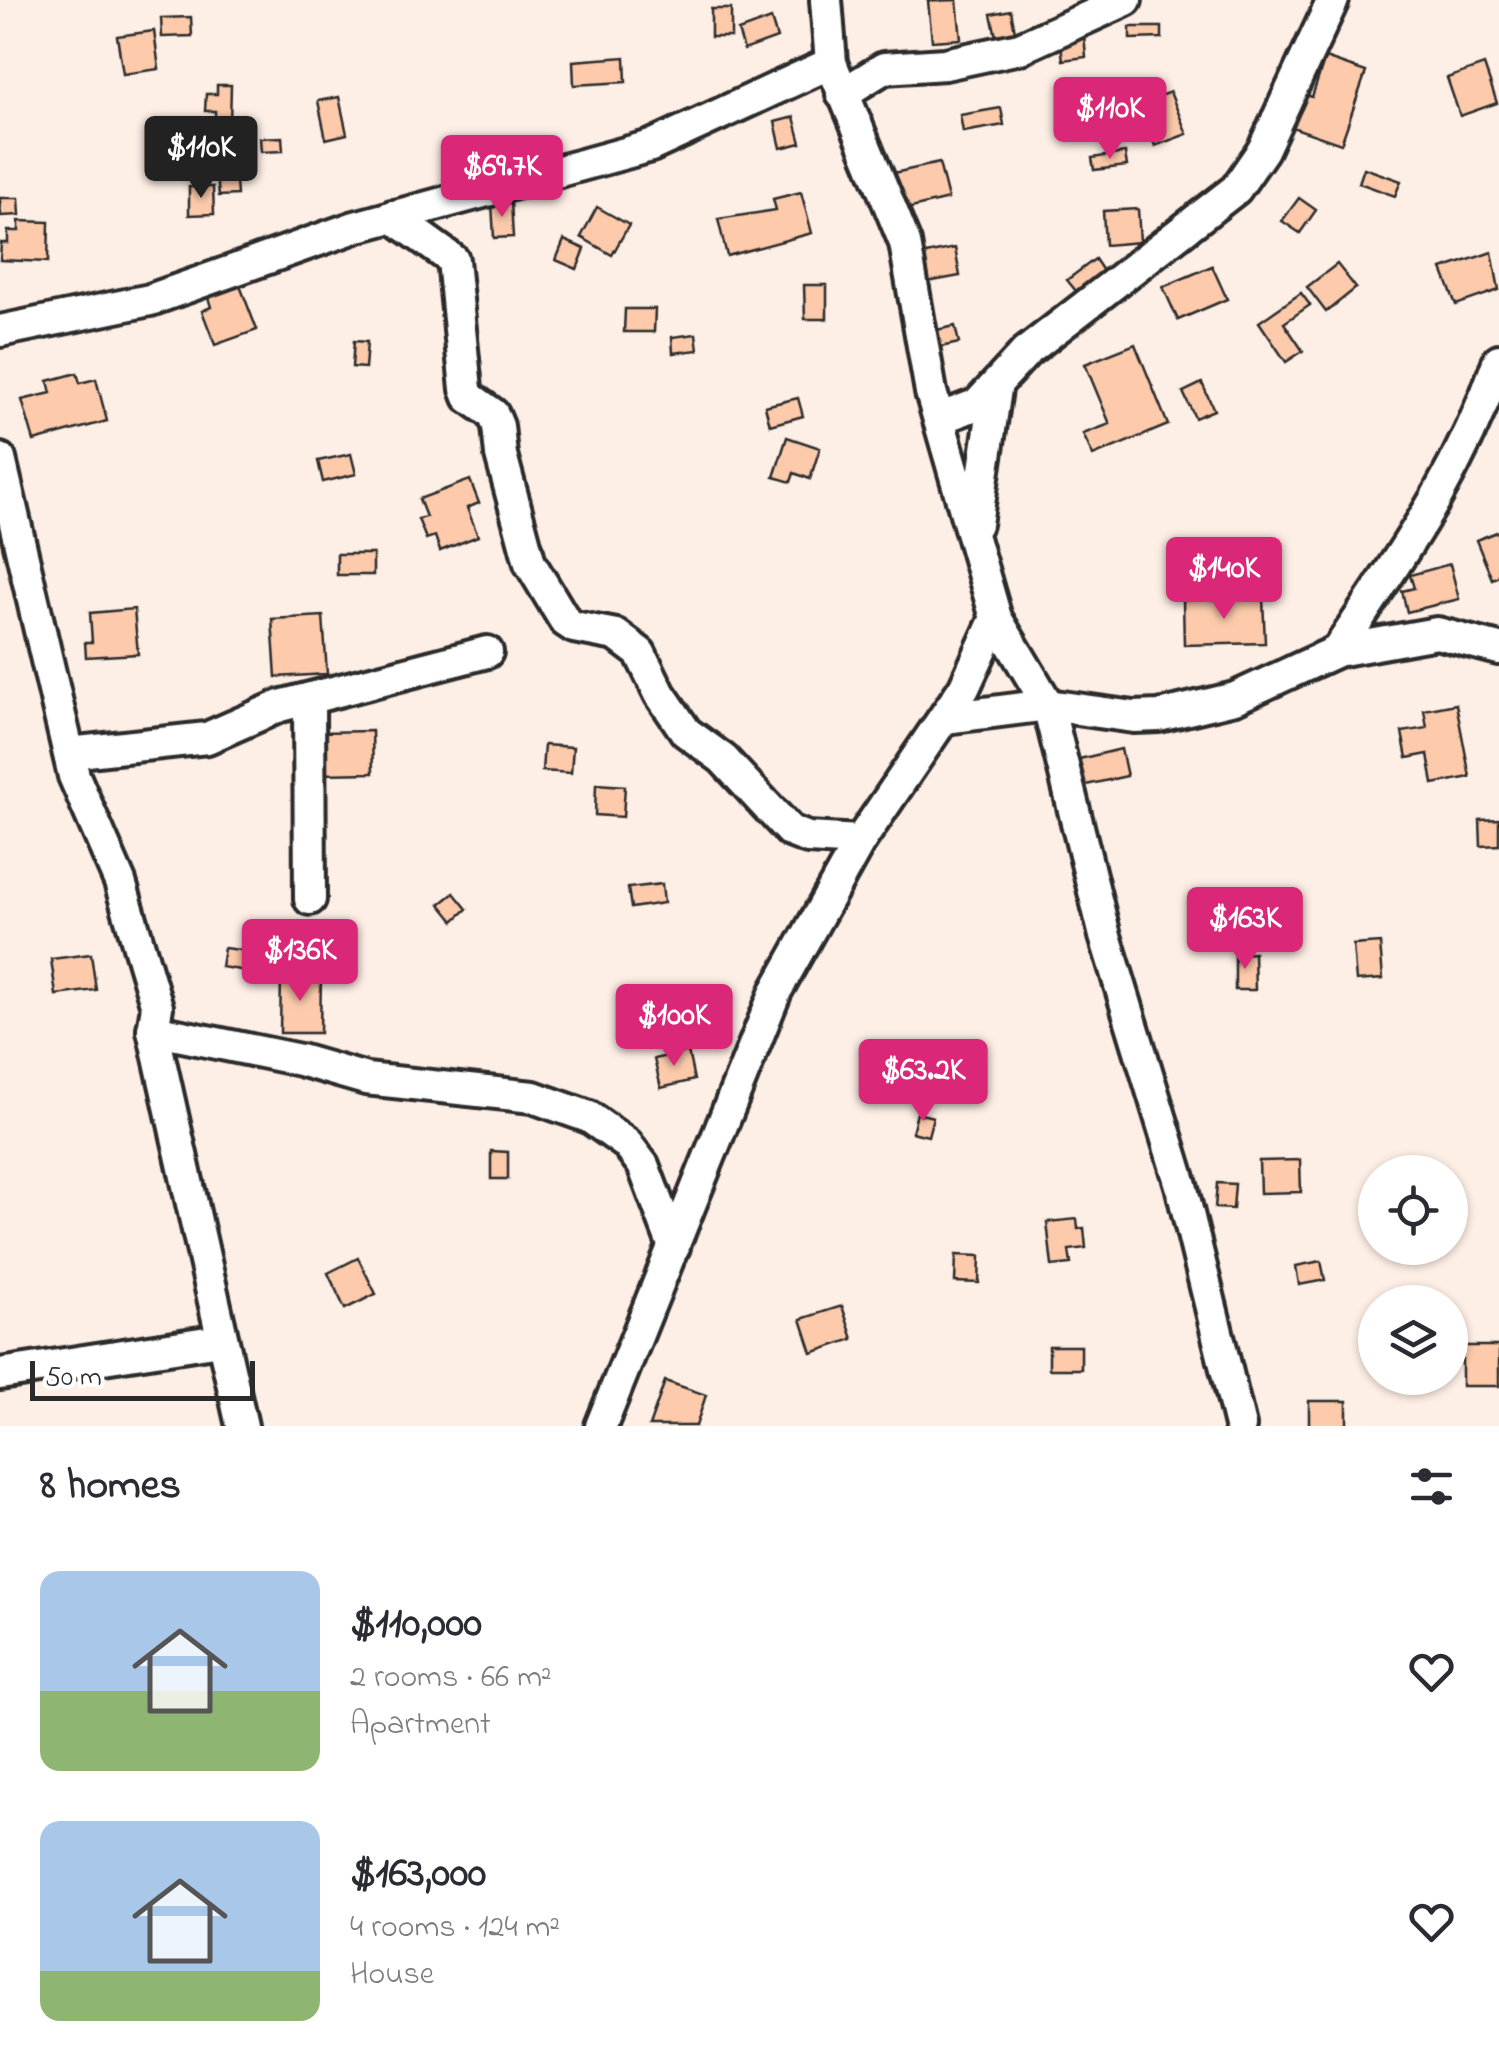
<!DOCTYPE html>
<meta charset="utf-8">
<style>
:root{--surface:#fff;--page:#f7f7f7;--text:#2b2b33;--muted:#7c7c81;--accent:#db2777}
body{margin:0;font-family:"Indie Flower",sans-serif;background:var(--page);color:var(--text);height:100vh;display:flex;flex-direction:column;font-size:38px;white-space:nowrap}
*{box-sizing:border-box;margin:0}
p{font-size:32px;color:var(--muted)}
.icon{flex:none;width:55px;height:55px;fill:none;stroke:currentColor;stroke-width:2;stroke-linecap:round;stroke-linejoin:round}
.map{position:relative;height:1426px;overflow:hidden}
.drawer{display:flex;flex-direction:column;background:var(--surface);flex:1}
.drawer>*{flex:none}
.tools{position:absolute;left:1358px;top:1155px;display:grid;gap:20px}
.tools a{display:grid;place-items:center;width:110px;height:110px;border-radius:50%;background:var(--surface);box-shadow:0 2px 8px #0004;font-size:50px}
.scale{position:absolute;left:30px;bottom:25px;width:225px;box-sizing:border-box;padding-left:10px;border:5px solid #2b2b2b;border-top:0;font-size:28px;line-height:35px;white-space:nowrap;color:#2b2b2b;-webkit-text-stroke:8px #fff;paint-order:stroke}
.price{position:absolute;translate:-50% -85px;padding:0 22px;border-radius:10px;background:var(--accent);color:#fff;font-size:32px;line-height:65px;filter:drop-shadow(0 2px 5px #0008)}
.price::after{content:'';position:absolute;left:50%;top:60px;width:30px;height:22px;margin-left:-15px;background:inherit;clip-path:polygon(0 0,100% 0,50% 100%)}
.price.current{background:#222;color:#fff}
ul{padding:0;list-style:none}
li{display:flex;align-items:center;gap:30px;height:250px;padding:0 40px}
li span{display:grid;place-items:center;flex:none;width:280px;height:200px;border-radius:20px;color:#555}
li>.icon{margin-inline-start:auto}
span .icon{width:120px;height:120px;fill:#fffc;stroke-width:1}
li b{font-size:42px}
h2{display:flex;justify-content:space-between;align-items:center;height:120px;padding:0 40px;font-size:42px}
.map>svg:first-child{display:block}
.building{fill:#fdcbac;stroke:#2b2b2b;stroke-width:2.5}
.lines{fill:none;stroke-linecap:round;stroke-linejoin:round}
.street-casing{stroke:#2b2b2b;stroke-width:38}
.street{stroke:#fff;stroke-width:30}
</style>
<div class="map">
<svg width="1499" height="1426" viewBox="0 0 1499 1426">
<rect width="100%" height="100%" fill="#feefe6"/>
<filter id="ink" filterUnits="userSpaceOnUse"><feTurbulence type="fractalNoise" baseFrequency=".01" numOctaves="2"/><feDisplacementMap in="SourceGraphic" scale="20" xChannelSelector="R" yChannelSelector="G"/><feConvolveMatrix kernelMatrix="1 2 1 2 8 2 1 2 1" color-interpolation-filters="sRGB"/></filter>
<g filter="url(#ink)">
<!-- building -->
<g class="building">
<path d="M 957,0 L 961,39 L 932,41 L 928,1 Z"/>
<rect x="711" y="9" width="20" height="28"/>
<path d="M 1011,10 L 1016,37 L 997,41 L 991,14 Z"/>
<path d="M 191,17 L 192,36 L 162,37 L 161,18 Z"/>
<path d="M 771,19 L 777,38 L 744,50 L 738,31 Z"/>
<path d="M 1130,27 L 1162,27 L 1162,38 L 1130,39 Z"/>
<path d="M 154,31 L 159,69 L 123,74 L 117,36 Z"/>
<path d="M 1084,35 L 1086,57 L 1063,60 L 1060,38 Z"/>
<path d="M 625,57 L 626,82 L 574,85 L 573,61 Z"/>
<path d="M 1325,58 L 1366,72 L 1341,144 L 1289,126 L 1300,93 L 1312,97 Z"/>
<path d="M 1484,65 L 1497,103 L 1460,116 L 1447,78 Z"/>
<path d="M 217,85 L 231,85 L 230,124 L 215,124 L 215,111 L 205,111 L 206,94 L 217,94 Z"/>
<path d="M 1170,92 L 1187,134 L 1155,146 L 1138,104 Z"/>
<path d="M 339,97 L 347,134 L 326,139 L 318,101 Z"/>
<path d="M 1001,108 L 1004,125 L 963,132 L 960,115 Z"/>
<path d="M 794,117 L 801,143 L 781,148 L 775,122 Z"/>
<path d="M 282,137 L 283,151 L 261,152 L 260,138 Z"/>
<path d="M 1125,153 L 1127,166 L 1094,170 L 1092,158 Z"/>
<path d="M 234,154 L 237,195 L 219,196 L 215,156 Z"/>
<path d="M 939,163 L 948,199 L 903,210 L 894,173 Z"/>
<path d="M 1364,168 L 1401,181 L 1395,196 L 1359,183 Z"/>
<path d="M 189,187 L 213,187 L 214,214 L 189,215 Z"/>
<path d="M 801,192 L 812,233 L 727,256 L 718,219 L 776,210 L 773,199 Z"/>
<path d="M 0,198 L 19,198 L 20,215 L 1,216 Z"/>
<path d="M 1299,198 L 1316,210 L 1300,233 L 1282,221 Z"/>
<path d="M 511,202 L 513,237 L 494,238 L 492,203 Z"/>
<path d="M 597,207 L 629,225 L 612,255 L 581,237 Z"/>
<path d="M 1138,209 L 1140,242 L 1105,245 L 1103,211 Z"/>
<path d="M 19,221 L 49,222 L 48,262 L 0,260 L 1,243 L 8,243 L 8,231 L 19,231 Z"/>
<path d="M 564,240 L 585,249 L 577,269 L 556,260 Z"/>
<path d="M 955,248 L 960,276 L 927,282 L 921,255 Z"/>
<path d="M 1492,252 L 1499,290 L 1456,305 L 1442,269 Z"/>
<path d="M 1095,259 L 1103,271 L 1076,291 L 1067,280 Z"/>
<path d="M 1337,264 L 1356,288 L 1326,312 L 1307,287 Z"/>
<path d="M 1212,266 L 1227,299 L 1178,320 L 1163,287 Z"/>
<path d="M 239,283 L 257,330 L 215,345 L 202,311 L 211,307 L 207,294 Z"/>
<path d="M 804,285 L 827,285 L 827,319 L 805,319 Z"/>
<path d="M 1301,293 L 1310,305 L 1284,323 L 1303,351 L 1286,362 L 1259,322 Z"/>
<path d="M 625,309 L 655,309 L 654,332 L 624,332 Z"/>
<path d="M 955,326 L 959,343 L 936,348 L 932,331 Z"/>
<path d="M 696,334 L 698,350 L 673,353 L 672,337 Z"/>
<path d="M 354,341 L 367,342 L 365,368 L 352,367 Z"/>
<path d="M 1135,344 L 1168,425 L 1093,456 L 1083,434 L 1110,424 L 1085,364 Z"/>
<path d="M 77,373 L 80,383 L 96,379 L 107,421 L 34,441 L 22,400 L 51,393 L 48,381 Z"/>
<path d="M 1202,383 L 1214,410 L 1195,418 L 1183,392 Z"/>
<path d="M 798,398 L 803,416 L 770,425 L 765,406 Z"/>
<path d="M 787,437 L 820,448 L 810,479 L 794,473 L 791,482 L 774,477 Z"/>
<path d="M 351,454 L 356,474 L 323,482 L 318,461 Z"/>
<path d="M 470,480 L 479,503 L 467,508 L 478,536 L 440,551 L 435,536 L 426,539 L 418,519 L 426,517 L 419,499 Z"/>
<path d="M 1499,531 L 1499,576 L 1492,579 L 1476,540 Z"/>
<rect x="337" y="554" width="36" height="21"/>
<path d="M 1450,564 L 1459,599 L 1407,612 L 1402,591 L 1414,588 L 1410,575 Z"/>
<path d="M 1263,598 L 1265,643 L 1184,645 L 1183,600 Z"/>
<path d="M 134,609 L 138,654 L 86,657 L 85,642 L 92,642 L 90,613 Z"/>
<path d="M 323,616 L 327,674 L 276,677 L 272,619 Z"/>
<path d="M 1456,704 L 1470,777 L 1433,784 L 1428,754 L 1407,758 L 1402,732 L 1427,728 L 1424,710 Z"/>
<path d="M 372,731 L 373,773 L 320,774 L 319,732 Z"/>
<path d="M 544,745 L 573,747 L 571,773 L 542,771 Z"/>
<path d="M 1121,749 L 1127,776 L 1077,787 L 1071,761 Z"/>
<path d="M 596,784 L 625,786 L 623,817 L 595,815 Z"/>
<path d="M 1499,819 L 1499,845 L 1481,846 L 1480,820 Z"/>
<path d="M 662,884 L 664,903 L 631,908 L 628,888 Z"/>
<path d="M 454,893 L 467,909 L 454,921 L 440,904 Z"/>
<path d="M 1380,943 L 1383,979 L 1356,981 L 1353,945 Z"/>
<path d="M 224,948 L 256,952 L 253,972 L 221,967 Z"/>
<path d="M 1254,953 L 1255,990 L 1235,990 L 1235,954 Z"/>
<path d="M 91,954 L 96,990 L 56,995 L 51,959 Z"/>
<path d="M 281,975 L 321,976 L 320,1033 L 280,1033 Z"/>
<path d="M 688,1051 L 694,1080 L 661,1088 L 654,1059 Z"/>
<path d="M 917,1113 L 933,1117 L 928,1136 L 912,1132 Z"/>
<path d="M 491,1151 L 508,1152 L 508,1179 L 491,1179 Z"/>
<path d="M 1300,1160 L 1301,1192 L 1260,1193 L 1259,1161 Z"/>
<path d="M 1217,1183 L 1235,1184 L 1233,1209 L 1215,1208 Z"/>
<path d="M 1077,1219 L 1078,1229 L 1084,1228 L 1086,1248 L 1069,1250 L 1071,1264 L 1052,1266 L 1047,1222 Z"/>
<path d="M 956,1255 L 980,1256 L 979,1283 L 955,1282 Z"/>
<path d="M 358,1258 L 376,1294 L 345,1309 L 328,1273 Z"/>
<path d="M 1321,1261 L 1325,1280 L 1299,1285 L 1296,1266 Z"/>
<path d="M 842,1306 L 853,1339 L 812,1353 L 801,1319 Z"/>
<rect x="1049" y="1346" width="32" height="23"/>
<rect x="1462" y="1346" width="37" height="40"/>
<path d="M 665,1381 L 706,1395 L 696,1426 L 649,1426 Z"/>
<rect x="1309" y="1401" width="38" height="25"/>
</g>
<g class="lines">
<defs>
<g id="street">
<path d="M 826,0 L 831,63 L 905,243 L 931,392 L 996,618 L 1048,705 L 1105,936 L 1181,1185 L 1240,1426"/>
<path d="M 842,94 L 884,68 L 945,64 L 1020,48 L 1126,0"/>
<path d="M 392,216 L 453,260 L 466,389 L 469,397 L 493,414 L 498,426 L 501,455 L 530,563 L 565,621 L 574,627 L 616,635 L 640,653 L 660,694 L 686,732 L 723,759 L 790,831 L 808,838 L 860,841"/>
<path d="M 0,331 L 150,300 L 355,227 L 651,146 L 831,63"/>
<path d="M 941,418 L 978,404 L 1026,352 L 1236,189 L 1263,150 L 1333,0"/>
<path d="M 0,459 L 74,776 L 120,882 L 157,1007 L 153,1030 L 242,1426"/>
<path d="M 976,524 L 996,389"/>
<path d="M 1337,651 C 1404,551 1459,475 1499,360"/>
<path d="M 309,699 L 310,899"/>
<path d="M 945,718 L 1048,705 L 1134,717 L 1159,716 L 1235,698 L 1337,651 L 1437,633 L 1499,649"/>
<path d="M 69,753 L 207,738 L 280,706 L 487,652"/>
<path d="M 153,1030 L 300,1060 L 366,1079 L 533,1097 L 589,1117 L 627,1144 L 643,1165 L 674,1247"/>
<path d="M 0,1374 L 220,1340"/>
<path d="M 601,1426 L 776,991 L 860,841 L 964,688 L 996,618"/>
</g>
</defs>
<!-- street casing -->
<use href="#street" class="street-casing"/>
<!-- street -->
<use href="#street" class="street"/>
</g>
</g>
</svg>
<div class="tools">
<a><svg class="icon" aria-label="locate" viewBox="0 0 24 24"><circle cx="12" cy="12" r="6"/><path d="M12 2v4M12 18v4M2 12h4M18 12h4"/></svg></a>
<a><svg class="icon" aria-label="layers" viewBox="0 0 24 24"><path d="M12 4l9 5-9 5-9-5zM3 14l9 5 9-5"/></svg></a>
</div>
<div class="scale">50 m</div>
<b class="price" style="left:1110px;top:162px">$110K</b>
<b class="price current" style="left:201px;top:201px">$110K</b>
<b class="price" style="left:502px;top:220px">$69.7K</b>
<b class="price" style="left:1224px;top:622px">$140K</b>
<b class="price" style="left:1245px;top:972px">$163K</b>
<b class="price" style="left:300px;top:1004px">$136K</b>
<b class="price" style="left:674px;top:1069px">$100K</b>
<b class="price" style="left:923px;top:1124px">$63.2K</b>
</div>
<section class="drawer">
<h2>8 homes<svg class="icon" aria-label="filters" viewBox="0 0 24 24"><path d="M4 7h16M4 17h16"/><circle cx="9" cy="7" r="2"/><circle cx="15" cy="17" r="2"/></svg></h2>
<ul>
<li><span style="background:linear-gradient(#a9c7e8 60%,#8fb573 0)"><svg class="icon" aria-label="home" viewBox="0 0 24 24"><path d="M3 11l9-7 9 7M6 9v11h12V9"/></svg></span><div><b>$110,000</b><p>2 rooms · 66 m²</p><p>Apartment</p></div><svg class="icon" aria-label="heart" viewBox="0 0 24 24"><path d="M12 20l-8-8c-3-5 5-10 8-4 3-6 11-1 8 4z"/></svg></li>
<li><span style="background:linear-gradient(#a9c7e8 75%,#8fb573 0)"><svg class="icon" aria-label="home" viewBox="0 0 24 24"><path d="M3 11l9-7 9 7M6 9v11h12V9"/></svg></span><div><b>$163,000</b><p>4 rooms · 124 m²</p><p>House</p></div><svg class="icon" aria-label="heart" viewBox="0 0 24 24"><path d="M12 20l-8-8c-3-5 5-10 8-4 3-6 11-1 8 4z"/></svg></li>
</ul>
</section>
